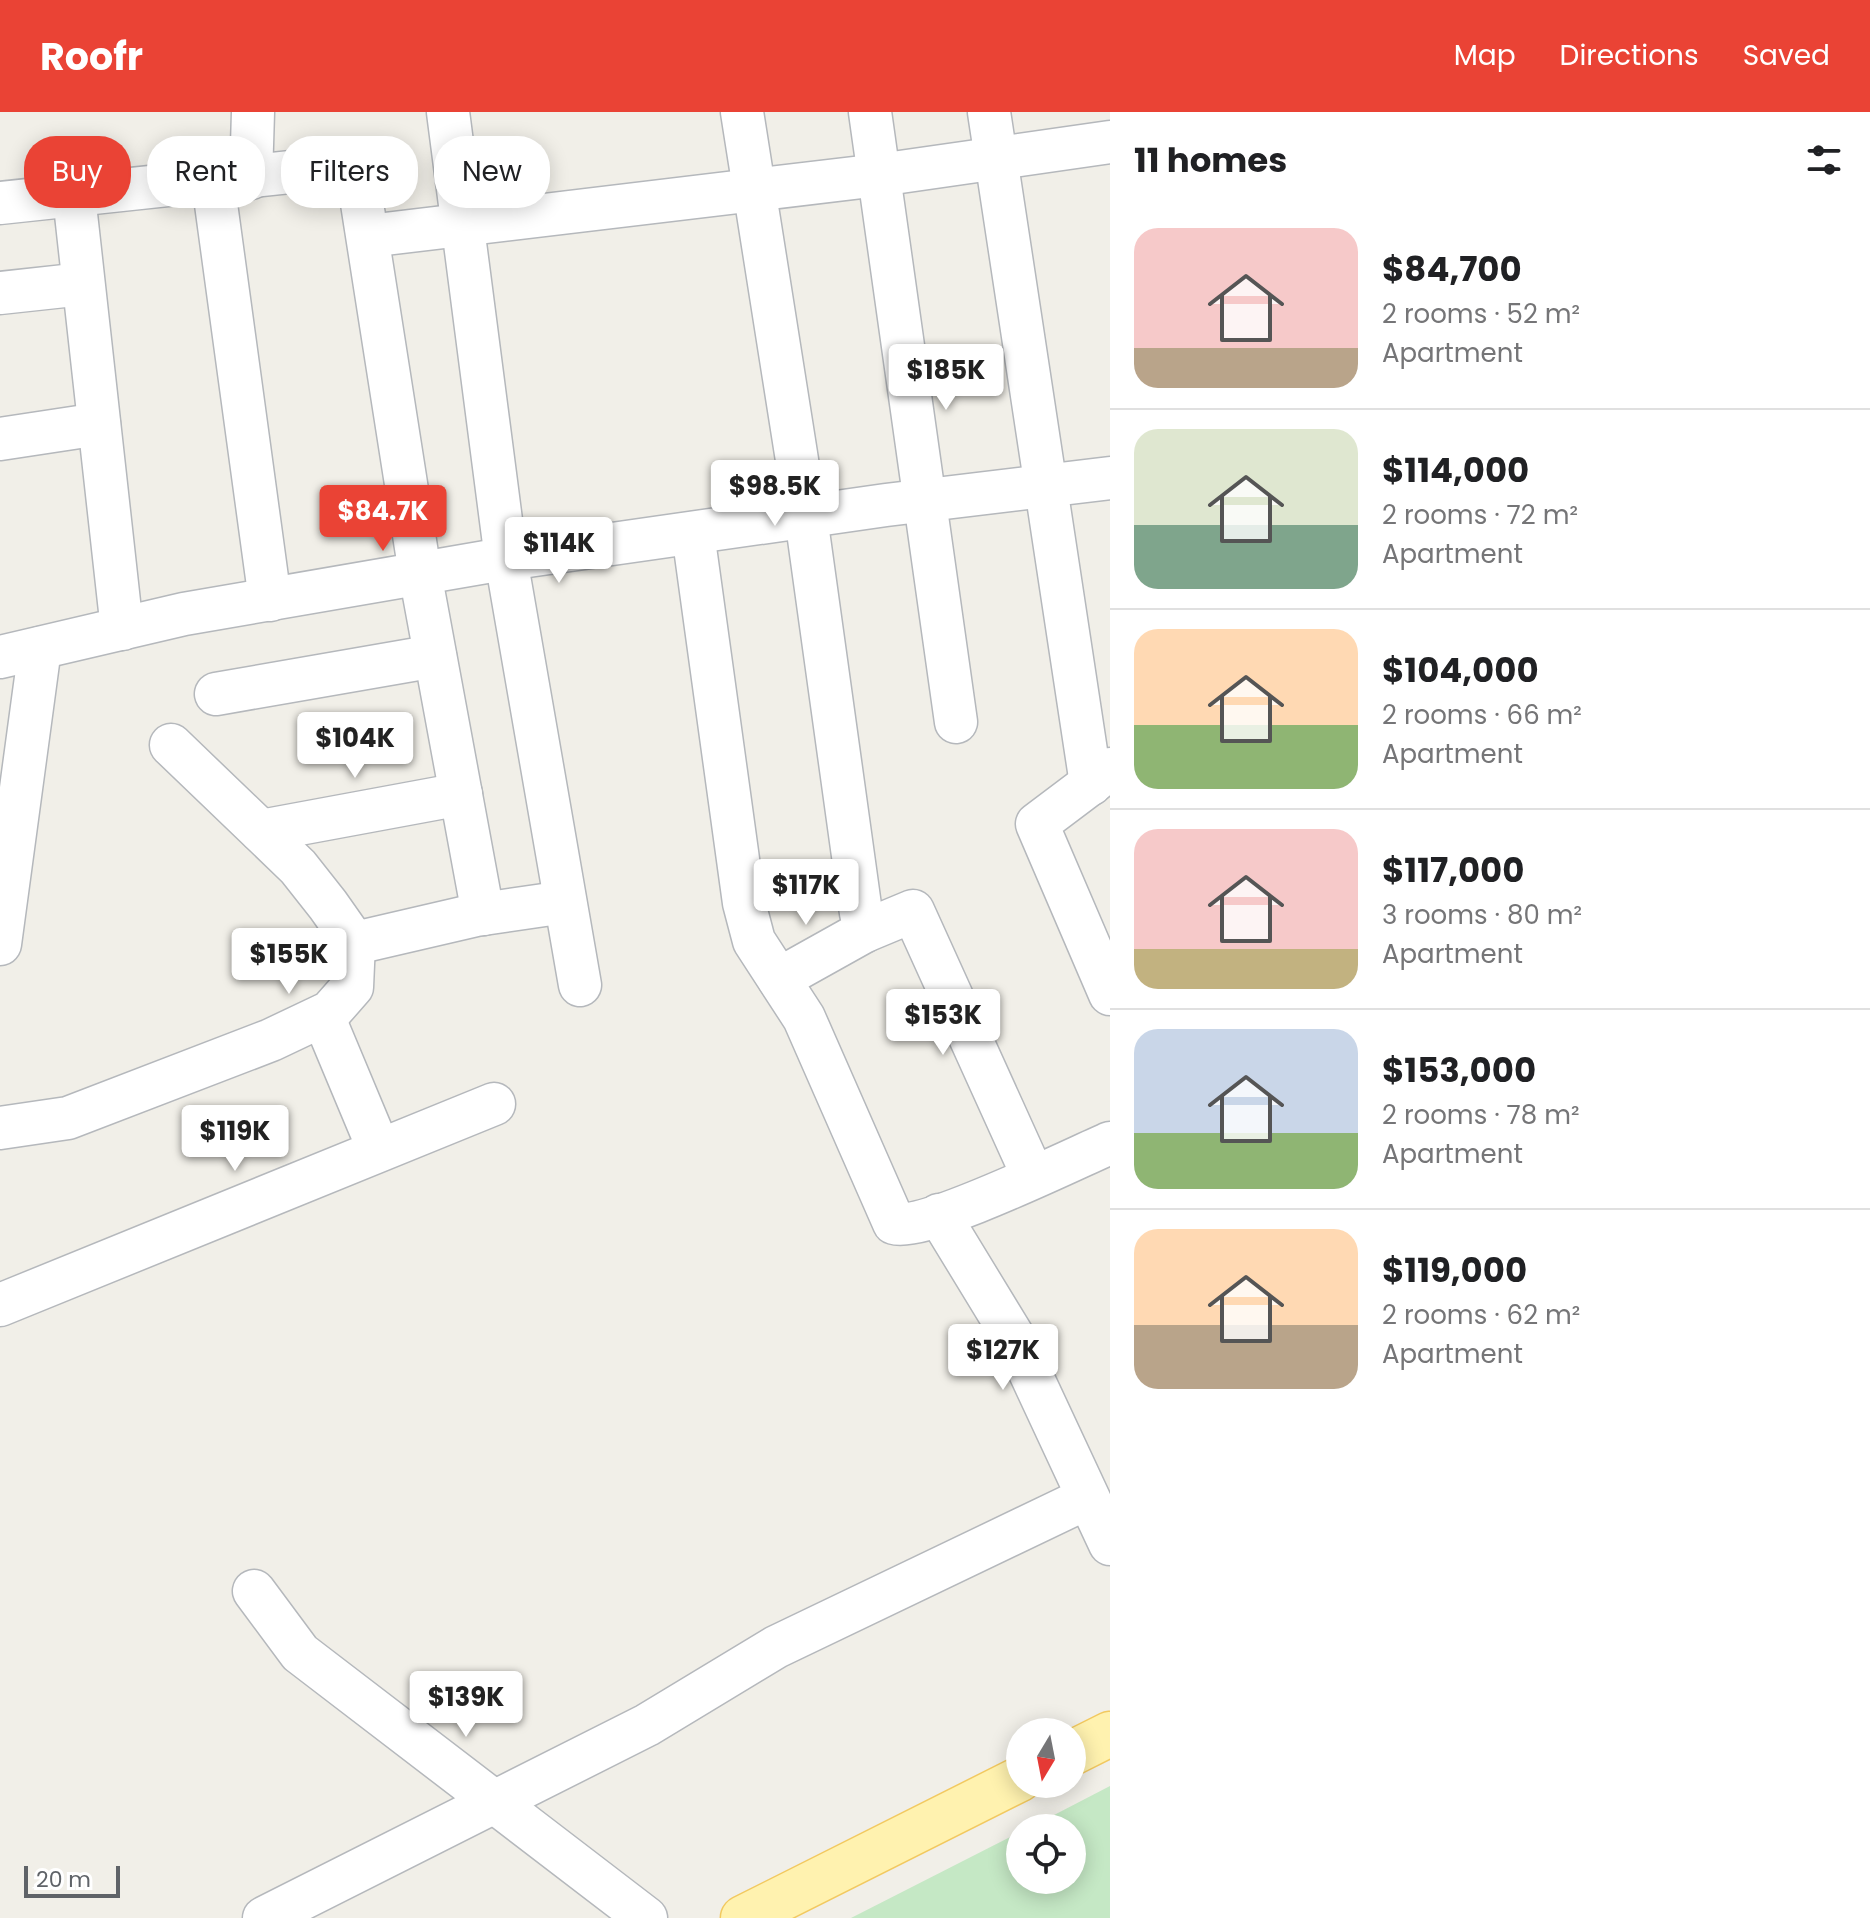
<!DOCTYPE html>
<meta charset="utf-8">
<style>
:root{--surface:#fff;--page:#f2f2f2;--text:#202124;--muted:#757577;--line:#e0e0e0;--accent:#ea4335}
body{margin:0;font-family:Poppins,sans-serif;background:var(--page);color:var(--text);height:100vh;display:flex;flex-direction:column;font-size:30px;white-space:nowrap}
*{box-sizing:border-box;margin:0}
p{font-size:26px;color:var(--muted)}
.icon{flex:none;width:44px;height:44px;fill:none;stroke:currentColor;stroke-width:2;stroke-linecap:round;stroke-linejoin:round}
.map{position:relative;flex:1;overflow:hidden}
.details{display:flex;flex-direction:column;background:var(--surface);width:760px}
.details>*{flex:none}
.banner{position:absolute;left:24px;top:24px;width:760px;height:72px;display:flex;gap:16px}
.needle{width:52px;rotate:190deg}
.fabs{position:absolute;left:1006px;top:1606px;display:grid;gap:16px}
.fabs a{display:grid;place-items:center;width:80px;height:80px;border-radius:50%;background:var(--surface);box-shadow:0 4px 20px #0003;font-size:40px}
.scale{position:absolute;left:24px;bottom:20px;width:96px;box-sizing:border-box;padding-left:8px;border:4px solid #5f6368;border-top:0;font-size:22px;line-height:28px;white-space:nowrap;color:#5f6368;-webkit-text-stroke:6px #fff;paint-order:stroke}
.price{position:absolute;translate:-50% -68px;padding:0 18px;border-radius:8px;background:#fff;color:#222;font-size:26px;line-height:52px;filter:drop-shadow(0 2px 4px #0008)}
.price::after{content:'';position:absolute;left:50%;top:48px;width:24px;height:18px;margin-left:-12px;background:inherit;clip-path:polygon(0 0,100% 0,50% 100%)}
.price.active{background:var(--accent);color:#fff}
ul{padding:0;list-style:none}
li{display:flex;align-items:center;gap:24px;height:200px;padding:0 24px}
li+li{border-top:2px solid var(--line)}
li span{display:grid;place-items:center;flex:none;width:224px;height:160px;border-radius:24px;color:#555}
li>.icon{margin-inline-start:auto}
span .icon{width:96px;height:96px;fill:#fffc;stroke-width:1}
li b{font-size:34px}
h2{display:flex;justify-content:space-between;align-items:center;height:96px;padding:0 24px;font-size:34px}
.tag{padding:0 28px;border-radius:32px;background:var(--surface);box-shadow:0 4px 20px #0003;font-size:28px;line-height:72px}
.tag.active{background:var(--accent);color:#fff}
header{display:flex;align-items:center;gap:48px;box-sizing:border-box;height:112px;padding:0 40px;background:var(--accent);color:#fff}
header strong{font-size:38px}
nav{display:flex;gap:44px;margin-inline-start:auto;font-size:28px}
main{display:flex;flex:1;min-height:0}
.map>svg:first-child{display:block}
.green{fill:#c5e8c5}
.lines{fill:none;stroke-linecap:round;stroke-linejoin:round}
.minor-casing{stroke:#b5b8bc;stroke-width:45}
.major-casing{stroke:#f2c960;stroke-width:47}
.minor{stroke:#fff;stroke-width:42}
.major{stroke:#fff2af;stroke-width:44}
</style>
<header>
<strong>Roofr</strong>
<nav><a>Map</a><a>Directions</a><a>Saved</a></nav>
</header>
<main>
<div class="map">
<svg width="1110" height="1806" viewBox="0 0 1110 1806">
<rect width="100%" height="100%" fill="#f1efe8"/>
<!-- green -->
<path class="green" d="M 1110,1674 L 1110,1806 L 851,1806 L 1020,1720 L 1020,1768 L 1072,1768 L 1072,1716 L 1029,1716 Z"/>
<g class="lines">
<defs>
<g id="minor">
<path d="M 448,0 L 506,447 L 580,873"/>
<path d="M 742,0 L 806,405 L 861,801 L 865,819"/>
<path d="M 870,0 L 956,610"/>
<path d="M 989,0 L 1091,672"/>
<path d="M 251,66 L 253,0"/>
<path d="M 213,70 L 270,488"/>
<path d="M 74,84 L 122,517"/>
<path d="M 0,91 L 356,53 L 420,461 L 483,802"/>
<path d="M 368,124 L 879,63 L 1110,30"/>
<path d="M 0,181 L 83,172"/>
<path d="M 0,327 L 99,312"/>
<path d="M 693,421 L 744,791 L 754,829 L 804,906 L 894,1111 C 925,1120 1073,1047 1110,1031"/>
<path d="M 0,545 L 184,502 L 486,450 L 886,393 L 1110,366"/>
<path d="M 216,582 L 435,544"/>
<path d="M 1110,657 L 1037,712 L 1110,882"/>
<path d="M 261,719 L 461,682"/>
<path d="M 0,832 L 40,536"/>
<path d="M 308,842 L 476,803 L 565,790"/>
<path d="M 779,867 L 865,819 L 913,799 L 1033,1064"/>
<path d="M 323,904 L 379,1038"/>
<path d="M 0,1016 L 68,1006 L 271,928 L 330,900 L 352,875 L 354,830 L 328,793 L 298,755 L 171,633"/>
<path d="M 939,1103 L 1014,1226 L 1110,1432"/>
<path d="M 0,1193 L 494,992"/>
<path d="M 254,1479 L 300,1541 L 646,1806"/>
<path d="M 264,1806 L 647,1613 L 776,1535 L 1087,1386"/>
</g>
<g id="major">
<path d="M 1072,1641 L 1110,1622"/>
<path d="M 743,1806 L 1020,1667"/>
</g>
</defs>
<!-- minor casing -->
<use href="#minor" class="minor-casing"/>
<!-- major casing -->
<use href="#major" class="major-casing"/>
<!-- minor -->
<use href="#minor" class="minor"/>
<!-- major -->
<use href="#major" class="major"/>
</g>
</svg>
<div class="fabs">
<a><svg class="needle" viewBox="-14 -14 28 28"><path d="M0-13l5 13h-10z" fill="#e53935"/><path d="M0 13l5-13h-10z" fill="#757577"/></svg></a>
<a><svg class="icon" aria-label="locate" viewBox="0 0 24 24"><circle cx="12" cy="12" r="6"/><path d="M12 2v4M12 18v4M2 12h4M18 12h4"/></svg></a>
</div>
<div class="scale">20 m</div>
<b class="price" style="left:946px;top:300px">$185K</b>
<b class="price" style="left:775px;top:416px">$98.5K</b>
<b class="price active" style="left:383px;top:441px">$84.7K</b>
<b class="price" style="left:559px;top:473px">$114K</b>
<b class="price" style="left:355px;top:668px">$104K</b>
<b class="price" style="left:806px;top:815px">$117K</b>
<b class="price" style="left:289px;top:884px">$155K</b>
<b class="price" style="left:943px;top:945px">$153K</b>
<b class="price" style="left:235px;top:1061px">$119K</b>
<b class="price" style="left:1003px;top:1280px">$127K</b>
<b class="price" style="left:466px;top:1627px">$139K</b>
<div class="banner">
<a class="tag active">Buy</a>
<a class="tag">Rent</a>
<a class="tag">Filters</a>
<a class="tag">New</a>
</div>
</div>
<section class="details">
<h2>11 homes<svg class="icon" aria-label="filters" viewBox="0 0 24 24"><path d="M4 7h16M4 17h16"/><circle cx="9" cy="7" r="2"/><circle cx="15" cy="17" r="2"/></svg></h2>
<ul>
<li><span style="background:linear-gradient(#f6c9c9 75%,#b9a48a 0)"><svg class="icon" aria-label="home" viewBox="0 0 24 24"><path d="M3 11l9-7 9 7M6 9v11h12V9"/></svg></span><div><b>$84,700</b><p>2 rooms · 52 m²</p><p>Apartment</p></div></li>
<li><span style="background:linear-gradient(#dfe7d0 60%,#7fa58c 0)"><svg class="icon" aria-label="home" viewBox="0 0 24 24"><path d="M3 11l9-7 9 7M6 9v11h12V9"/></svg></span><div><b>$114,000</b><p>2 rooms · 72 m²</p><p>Apartment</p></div></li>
<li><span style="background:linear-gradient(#ffd9b3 60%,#8fb573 0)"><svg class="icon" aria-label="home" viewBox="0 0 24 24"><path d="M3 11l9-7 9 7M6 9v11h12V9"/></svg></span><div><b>$104,000</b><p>2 rooms · 66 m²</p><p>Apartment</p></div></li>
<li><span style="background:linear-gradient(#f6c9c9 75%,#c2b280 0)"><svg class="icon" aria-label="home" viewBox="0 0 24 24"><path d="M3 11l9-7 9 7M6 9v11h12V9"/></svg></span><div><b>$117,000</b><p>3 rooms · 80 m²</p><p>Apartment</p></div></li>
<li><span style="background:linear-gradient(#c9d6e8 65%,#8fb573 0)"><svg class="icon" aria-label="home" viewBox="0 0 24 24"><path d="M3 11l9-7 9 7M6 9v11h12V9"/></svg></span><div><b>$153,000</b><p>2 rooms · 78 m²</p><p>Apartment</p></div></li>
<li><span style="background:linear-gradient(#ffd9b3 60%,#b9a48a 0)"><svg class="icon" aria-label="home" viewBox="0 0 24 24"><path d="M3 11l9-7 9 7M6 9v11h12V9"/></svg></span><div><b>$119,000</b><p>2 rooms · 62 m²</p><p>Apartment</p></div></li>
</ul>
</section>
</main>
